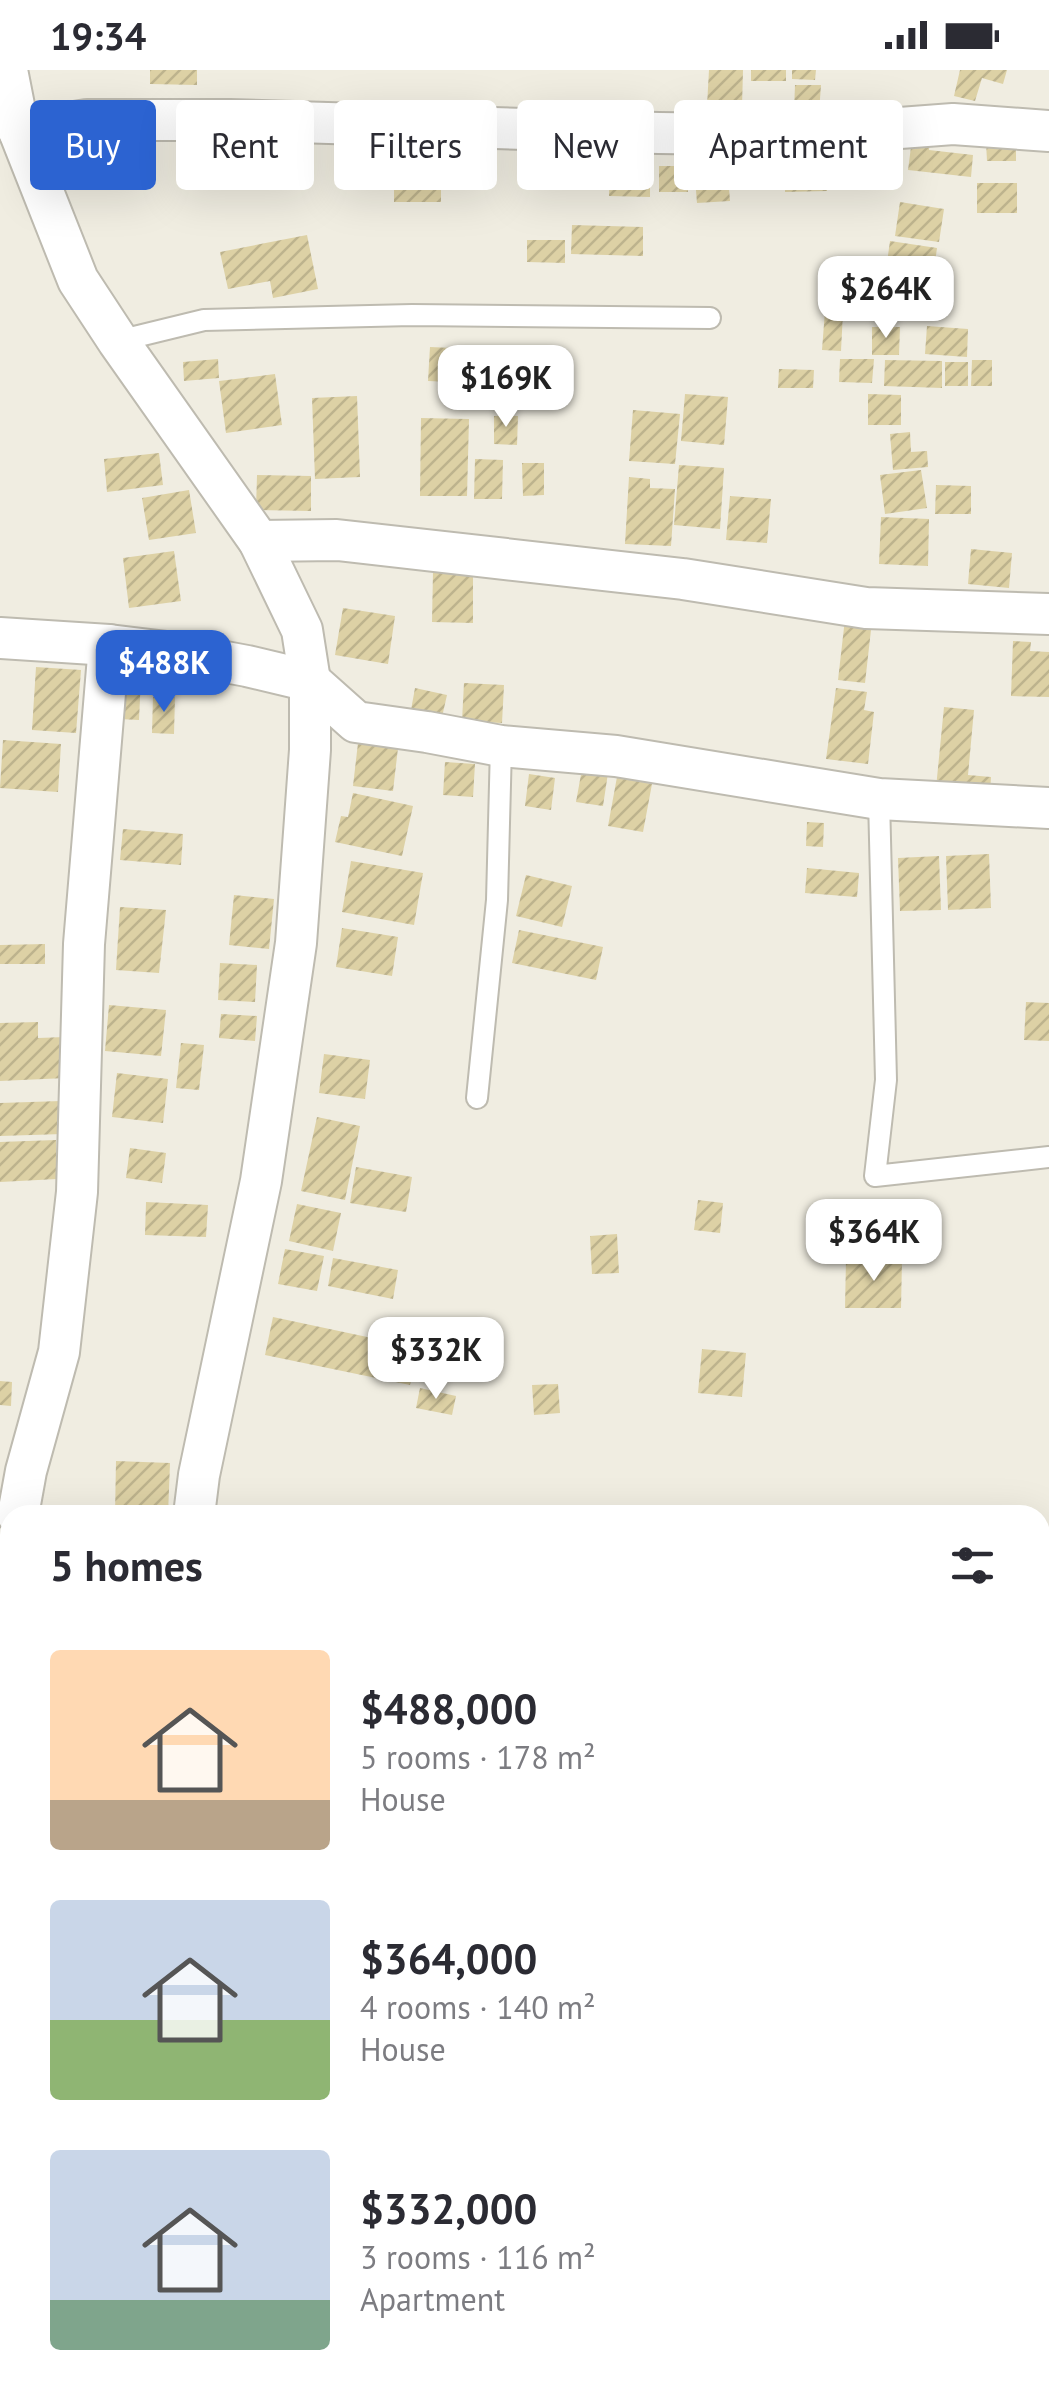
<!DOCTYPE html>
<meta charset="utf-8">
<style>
:root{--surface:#fff;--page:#f7f7f7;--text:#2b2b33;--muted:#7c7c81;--accent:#2c63d1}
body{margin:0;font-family:"PT Sans",sans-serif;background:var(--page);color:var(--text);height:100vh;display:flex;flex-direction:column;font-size:38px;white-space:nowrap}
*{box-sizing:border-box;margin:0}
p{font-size:32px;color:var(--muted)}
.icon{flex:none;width:55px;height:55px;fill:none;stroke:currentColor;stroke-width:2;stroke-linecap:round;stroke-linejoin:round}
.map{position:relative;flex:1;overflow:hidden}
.panel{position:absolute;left:0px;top:1435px;width:1050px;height:890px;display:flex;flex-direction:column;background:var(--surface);border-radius:30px 30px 0 0;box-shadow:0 10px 40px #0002}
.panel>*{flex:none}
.guide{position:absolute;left:30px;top:30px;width:990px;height:90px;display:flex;gap:20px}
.price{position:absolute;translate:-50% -85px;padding:0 22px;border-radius:20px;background:#fff;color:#222;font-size:32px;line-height:65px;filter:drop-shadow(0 2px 5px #0008)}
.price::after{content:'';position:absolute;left:50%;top:60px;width:30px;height:22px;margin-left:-15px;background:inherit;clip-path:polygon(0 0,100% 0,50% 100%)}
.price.on{background:var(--accent);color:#fff}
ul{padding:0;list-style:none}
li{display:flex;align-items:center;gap:30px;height:250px;padding:0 50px}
li span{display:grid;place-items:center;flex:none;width:280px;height:200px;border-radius:10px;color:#555}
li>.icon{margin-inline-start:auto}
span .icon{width:120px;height:120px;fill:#fffc;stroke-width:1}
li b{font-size:42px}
h2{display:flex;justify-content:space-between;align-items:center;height:120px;padding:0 50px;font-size:42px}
.tag{padding:0 35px;border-radius:10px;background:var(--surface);box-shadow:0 10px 40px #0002;font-size:35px;line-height:90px}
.tag.on{background:var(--accent);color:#fff}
.status{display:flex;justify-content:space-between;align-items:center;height:70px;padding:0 50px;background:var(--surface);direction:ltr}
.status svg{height:28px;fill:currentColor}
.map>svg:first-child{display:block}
.building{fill:url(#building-hatch)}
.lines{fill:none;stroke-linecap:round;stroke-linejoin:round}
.lane-casing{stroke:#bebbb0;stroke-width:24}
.street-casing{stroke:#bebbb0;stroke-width:44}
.lane{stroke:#fff;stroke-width:20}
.street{stroke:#fff;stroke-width:40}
</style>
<div class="status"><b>19:34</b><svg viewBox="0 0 49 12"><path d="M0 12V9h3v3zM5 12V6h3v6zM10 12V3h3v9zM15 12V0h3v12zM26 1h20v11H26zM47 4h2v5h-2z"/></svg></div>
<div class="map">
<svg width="1049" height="2325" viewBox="0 0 1049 2325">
<defs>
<pattern id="building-hatch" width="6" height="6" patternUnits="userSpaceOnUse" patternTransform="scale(2.5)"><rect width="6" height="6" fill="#ddd1a5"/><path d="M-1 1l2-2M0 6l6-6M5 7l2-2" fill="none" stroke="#bdb38d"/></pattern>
</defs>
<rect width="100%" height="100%" fill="#f0ede1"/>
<!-- building -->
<g class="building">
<path d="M 150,0 L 197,0 L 197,15 L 150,14 Z"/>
<path d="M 709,0 L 743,0 L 742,37 L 707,36 Z"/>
<rect x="751" y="0" width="35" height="11"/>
<path d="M 792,0 L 816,0 L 815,10 L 792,9 Z"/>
<path d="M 960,0 L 1007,0 L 1003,14 L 982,8 L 975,31 L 954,26 Z"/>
<path d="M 795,15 L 821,15 L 819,43 L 794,41 Z"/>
<path d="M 64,68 L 141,69 L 140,111 L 63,111 Z"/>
<path d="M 912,69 L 930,71 L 929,80 L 973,85 L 971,107 L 908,100 Z"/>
<path d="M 986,72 L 1016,72 L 1016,91 L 987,91 Z"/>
<path d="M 785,79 L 827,79 L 827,121 L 785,122 Z"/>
<path d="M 394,80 L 421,80 L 421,103 L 441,103 L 441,132 L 394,132 Z"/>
<path d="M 726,81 L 730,131 L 697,133 L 693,83 Z"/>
<path d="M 610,93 L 650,94 L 650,127 L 609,126 Z"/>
<rect x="659" y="96" width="29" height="26"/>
<rect x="977" y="113" width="40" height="30"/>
<path d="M 900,132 L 944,139 L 939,172 L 895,166 Z"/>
<path d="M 572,155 L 643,157 L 643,186 L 571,184 Z"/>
<path d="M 307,165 L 318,219 L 273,228 L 270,211 L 228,219 L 220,182 Z"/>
<path d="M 527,170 L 565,170 L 565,193 L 527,192 Z"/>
<path d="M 890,171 L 937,178 L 932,214 L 885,207 Z"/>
<path d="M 874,216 L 904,216 L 903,237 L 874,236 Z"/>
<path d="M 825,241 L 843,242 L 841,281 L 822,280 Z"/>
<path d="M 927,256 L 968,259 L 967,287 L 925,284 Z"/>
<path d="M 872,257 L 900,257 L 899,285 L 872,285 Z"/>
<path d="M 430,277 L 452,278 L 451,312 L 428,311 Z"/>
<path d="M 218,289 L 219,308 L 184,311 L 183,292 Z"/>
<path d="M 840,289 L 874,289 L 872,313 L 839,312 Z"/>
<path d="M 885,290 L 942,291 L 942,318 L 884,316 Z"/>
<path d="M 972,290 L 992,290 L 992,316 L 971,316 Z"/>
<rect x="945" y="292" width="23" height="24"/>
<path d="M 779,299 L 814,300 L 813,318 L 778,318 Z"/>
<path d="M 275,304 L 282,355 L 226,363 L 219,311 Z"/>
<path d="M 685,324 L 728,327 L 724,375 L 681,371 Z"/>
<path d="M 868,324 L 901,325 L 901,355 L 868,355 Z"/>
<path d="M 357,326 L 360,407 L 315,409 L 312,328 Z"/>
<path d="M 633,340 L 680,344 L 675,394 L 629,391 Z"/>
<path d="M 494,346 L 518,346 L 517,375 L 494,374 Z"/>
<path d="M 421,348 L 469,349 L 467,426 L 420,426 Z"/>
<path d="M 910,362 L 911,382 L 927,381 L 928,397 L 893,400 L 890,364 Z"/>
<path d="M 159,383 L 163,415 L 107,422 L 104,389 Z"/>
<path d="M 475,389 L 503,390 L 502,429 L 474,429 Z"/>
<path d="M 522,393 L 544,393 L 544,425 L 523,426 Z"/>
<path d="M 679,395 L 724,398 L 720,459 L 674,455 Z"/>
<path d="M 921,400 L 927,438 L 885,444 L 880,405 Z"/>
<path d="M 257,405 L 311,406 L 311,441 L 256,440 Z"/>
<path d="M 629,407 L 650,409 L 650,418 L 675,419 L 671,476 L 625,474 Z"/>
<path d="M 936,415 L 971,416 L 971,444 L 935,444 Z"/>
<path d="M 189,420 L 196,463 L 149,470 L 142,428 Z"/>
<path d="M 730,426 L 771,429 L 767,473 L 726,470 Z"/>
<path d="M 881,447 L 929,449 L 928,496 L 879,494 Z"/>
<path d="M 971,479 L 1012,483 L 1009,518 L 968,514 Z"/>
<path d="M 174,481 L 181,531 L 129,538 L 123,488 Z"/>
<path d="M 433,502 L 473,503 L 473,553 L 432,552 Z"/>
<path d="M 343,538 L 395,546 L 388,594 L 335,585 Z"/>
<path d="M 845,549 L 872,551 L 865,613 L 838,610 Z"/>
<path d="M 1013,571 L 1031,572 L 1030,581 L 1049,582 L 1049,627 L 1011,626 Z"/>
<path d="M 36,597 L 81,600 L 76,663 L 32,660 Z"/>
<path d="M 120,606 L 141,607 L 139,650 L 119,649 Z"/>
<path d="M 464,613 L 504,615 L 502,653 L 462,651 Z"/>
<path d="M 415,618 L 447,625 L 442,647 L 411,640 Z"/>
<path d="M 836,618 L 867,622 L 864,640 L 874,642 L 868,694 L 826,689 Z"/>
<path d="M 153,627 L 175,627 L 174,664 L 152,663 Z"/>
<path d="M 944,637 L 974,640 L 968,705 L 991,707 L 990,723 L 936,718 Z"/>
<path d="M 3,670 L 61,674 L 58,722 L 0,718 Z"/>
<path d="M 358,673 L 398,678 L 393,721 L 353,716 Z"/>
<path d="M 445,692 L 475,694 L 473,727 L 443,725 Z"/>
<path d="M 582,699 L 608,703 L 603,736 L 576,732 Z"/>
<path d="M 529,704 L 555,708 L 551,740 L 525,736 Z"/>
<path d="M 617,707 L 652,714 L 643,762 L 608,756 Z"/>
<path d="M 353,723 L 413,736 L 402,786 L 335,772 L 341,746 L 348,747 Z"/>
<path d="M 807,752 L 824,753 L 823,777 L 806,776 Z"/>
<path d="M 123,759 L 183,764 L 181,795 L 120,790 Z"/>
<path d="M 989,784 L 991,838 L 948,840 L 946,786 Z"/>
<path d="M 939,786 L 941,840 L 900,841 L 898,788 Z"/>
<path d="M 351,791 L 423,803 L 414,855 L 342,842 Z"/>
<path d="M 807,798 L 859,803 L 857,827 L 805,823 Z"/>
<path d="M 526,805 L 572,816 L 562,857 L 516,846 Z"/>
<path d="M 234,825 L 274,829 L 269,879 L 229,875 Z"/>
<path d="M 120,837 L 166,840 L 159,903 L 116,900 Z"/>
<path d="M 342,858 L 398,867 L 392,906 L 336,897 Z"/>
<path d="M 519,860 L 603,877 L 596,910 L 512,893 Z"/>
<path d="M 45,874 L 45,894 L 0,894 L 0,875 Z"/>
<path d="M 220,893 L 257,895 L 255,932 L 218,930 Z"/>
<path d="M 1026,932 L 1049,933 L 1049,971 L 1024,970 Z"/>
<path d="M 109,935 L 166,940 L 161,986 L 105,981 Z"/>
<path d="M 221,944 L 257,946 L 255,971 L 219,968 Z"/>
<path d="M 38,952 L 38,968 L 65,967 L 66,1008 L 0,1011 L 0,953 Z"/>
<path d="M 181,973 L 204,975 L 199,1020 L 176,1018 Z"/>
<path d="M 324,984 L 370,990 L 365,1029 L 319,1023 Z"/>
<path d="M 117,1003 L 168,1009 L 163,1053 L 112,1047 Z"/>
<path d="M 61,1031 L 63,1064 L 0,1066 L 0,1033 Z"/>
<path d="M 317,1047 L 360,1056 L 345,1130 L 301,1121 Z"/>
<path d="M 56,1070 L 57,1109 L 0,1112 L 0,1072 Z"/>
<path d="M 130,1078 L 166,1083 L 162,1113 L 126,1108 Z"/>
<path d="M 356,1097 L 412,1107 L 406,1142 L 350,1133 Z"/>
<path d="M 698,1130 L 723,1133 L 720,1163 L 694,1160 Z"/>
<path d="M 146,1132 L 208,1135 L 206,1167 L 145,1165 Z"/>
<path d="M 297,1134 L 341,1143 L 333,1181 L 289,1171 Z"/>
<path d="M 617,1164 L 619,1203 L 592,1204 L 590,1166 Z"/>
<path d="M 285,1179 L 324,1186 L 317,1221 L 278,1214 Z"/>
<path d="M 333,1188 L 398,1200 L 393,1229 L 328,1216 Z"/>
<path d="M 846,1190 L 902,1190 L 901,1238 L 845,1238 Z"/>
<path d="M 273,1247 L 419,1278 L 410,1315 L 265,1285 Z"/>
<path d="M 702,1279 L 746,1283 L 742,1327 L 698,1323 Z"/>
<path d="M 0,1311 L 12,1312 L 11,1336 L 0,1335 Z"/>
<path d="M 558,1314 L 560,1343 L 534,1345 L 532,1315 Z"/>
<path d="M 420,1318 L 456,1326 L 452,1345 L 416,1338 Z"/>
<path d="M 116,1391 L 170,1393 L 168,1445 L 115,1445 Z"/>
</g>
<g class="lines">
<defs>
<g id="lane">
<path d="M 118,271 L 204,250 L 412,245 L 710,248"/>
<path d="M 879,729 L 886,1010 L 875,1106 L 1049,1087"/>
<path d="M 477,1028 L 497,830 L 501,676"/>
</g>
<g id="street">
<path d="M 7,0 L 19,61 L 78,210 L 118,271 L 259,471 L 302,560 L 310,611 L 310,680 L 296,873 L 261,1111 L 199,1405 L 194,1445"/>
<path d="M 19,61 L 87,50 L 230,50 L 659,63 L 807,65 L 953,54 L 1049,61"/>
<path d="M 259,471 L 337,470 L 683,509 L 866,538 L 1049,544"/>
<path d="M 0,568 L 109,575 L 183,584 L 247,596 L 310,611 L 356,652 L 427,662 L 501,676 L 616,686 L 879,729 L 1049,738"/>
<path d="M 18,1445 L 26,1401 L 59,1282 L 77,1122 L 84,874 L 109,575"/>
<path d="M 0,1643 L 3,1528 L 10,1488"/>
<path d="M 0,1732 L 7,1860 L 0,1942"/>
<path d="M 1040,1961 L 1049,1961"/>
<path d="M 124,2325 L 125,2315"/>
<path d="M 927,2325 L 928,2315"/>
</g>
</defs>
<!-- lane casing -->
<use href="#lane" class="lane-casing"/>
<!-- street casing -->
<use href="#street" class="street-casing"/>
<!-- lane -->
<use href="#lane" class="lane"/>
<!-- street -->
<use href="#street" class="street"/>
</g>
</svg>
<b class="price" style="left:886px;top:271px">$264K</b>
<b class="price" style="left:506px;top:360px">$169K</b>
<b class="price on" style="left:164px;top:645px">$488K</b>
<b class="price" style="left:874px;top:1214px">$364K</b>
<b class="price" style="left:436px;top:1332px">$332K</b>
<div class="guide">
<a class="tag on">Buy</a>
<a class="tag">Rent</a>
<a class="tag">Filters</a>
<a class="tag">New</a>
<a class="tag">Apartment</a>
</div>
<section class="panel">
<h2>5 homes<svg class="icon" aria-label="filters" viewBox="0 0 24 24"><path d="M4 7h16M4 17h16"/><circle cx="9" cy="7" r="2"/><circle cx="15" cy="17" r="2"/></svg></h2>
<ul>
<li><span style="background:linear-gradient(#ffd9b3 75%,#b9a48a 0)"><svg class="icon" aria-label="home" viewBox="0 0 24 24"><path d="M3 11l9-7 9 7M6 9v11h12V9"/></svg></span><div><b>$488,000</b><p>5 rooms · 178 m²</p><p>House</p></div></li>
<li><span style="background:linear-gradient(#c9d6e8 60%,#8fb573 0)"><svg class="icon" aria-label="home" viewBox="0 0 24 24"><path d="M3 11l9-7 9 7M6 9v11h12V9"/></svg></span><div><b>$364,000</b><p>4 rooms · 140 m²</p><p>House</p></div></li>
<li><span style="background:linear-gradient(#c9d6e8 75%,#7fa58c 0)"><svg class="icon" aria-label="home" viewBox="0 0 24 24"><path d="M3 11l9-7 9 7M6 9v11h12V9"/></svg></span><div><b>$332,000</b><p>3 rooms · 116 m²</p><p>Apartment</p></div></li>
</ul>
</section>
</div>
